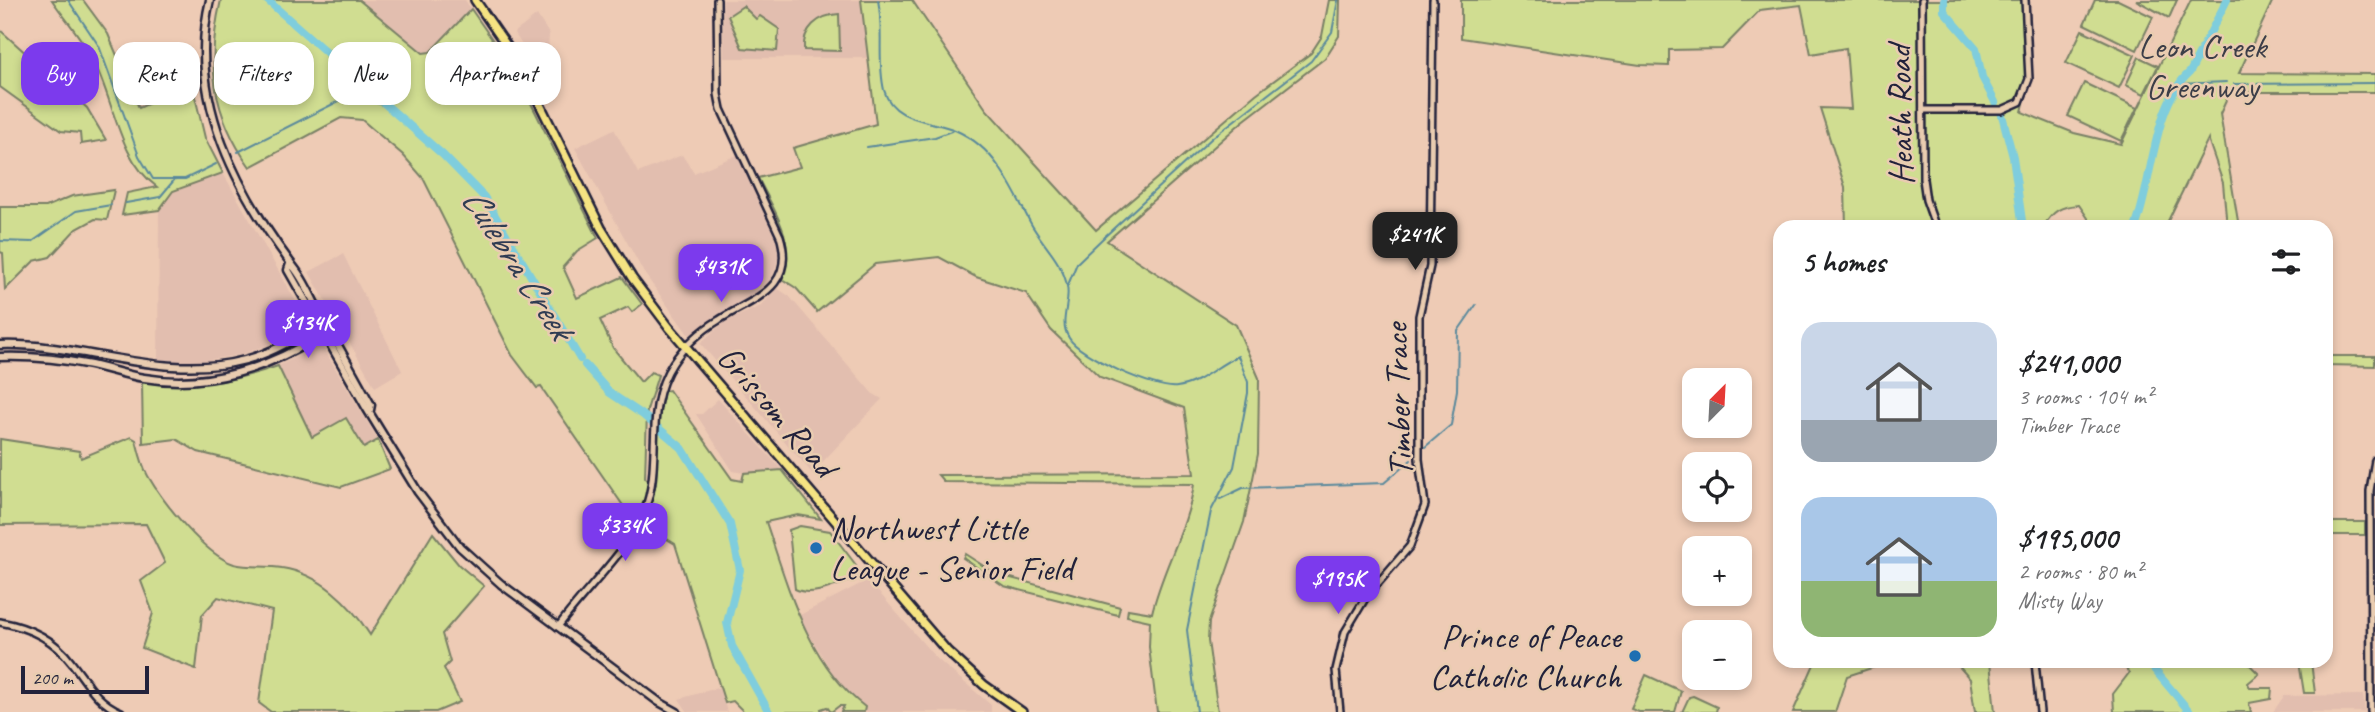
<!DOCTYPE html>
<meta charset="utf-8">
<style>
:root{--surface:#fff;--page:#f2f2f2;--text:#202124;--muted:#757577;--accent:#7c3aed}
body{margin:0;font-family:Caveat,sans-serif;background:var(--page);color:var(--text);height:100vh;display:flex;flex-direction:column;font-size:26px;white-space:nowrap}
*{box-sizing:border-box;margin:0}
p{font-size:23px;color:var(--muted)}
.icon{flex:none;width:38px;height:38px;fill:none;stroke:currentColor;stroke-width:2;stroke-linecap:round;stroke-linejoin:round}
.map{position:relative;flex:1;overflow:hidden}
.details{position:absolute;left:1773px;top:220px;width:560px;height:448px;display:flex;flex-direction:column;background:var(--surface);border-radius:21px;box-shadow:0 4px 10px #0003}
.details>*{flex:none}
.guide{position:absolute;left:21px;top:42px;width:665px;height:63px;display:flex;gap:14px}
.needle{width:46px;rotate:24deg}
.controls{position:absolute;left:1682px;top:368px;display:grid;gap:14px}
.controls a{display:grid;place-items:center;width:70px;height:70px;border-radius:14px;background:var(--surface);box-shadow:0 4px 10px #0003;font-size:35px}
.scale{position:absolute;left:21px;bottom:18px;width:128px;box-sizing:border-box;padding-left:7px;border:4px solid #22223b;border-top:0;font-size:19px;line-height:24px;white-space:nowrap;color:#22223b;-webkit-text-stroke:5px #e9ccb0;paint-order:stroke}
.price{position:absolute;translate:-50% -60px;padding:0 16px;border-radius:14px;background:var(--accent);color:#fff;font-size:23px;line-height:46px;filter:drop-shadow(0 2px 4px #0008)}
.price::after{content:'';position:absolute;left:50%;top:42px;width:21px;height:16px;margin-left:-10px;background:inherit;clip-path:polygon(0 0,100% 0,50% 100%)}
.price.current{background:#222;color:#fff}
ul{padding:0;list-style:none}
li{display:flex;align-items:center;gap:21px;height:175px;padding:0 28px}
li span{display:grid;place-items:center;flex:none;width:196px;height:140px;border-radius:21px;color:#555}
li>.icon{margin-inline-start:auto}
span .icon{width:84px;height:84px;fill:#fffc;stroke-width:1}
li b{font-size:30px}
h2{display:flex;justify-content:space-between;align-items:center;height:84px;padding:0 28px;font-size:30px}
.chip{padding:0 24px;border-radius:21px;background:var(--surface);box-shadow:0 4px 10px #0003;font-size:24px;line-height:63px}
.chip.current{background:var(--accent);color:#fff}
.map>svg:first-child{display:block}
.built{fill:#e2beaf}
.green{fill:#d0dd91;stroke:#798066;stroke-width:2}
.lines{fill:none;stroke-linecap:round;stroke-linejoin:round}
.stream{stroke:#5a899c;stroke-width:2}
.river{stroke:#7fcddd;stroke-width:8}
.tertiary-casing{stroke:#22223b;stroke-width:10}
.secondary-casing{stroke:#22223b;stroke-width:11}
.primary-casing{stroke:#22223b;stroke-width:12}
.tertiary{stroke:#e9ccb0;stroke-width:5}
.secondary{stroke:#e9ccb0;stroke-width:6}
.primary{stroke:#f5e382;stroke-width:7}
.poi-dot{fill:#1f6fb2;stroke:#e9ccb0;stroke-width:2.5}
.labels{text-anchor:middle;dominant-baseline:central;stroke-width:5;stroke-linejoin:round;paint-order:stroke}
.park-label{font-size:35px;fill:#3c3e48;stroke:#e9ccb0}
.street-label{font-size:35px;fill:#22223b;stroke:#e9ccb0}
.poi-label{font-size:35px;fill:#22223b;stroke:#e9ccb0;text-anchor:start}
.water-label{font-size:37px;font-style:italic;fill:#303c53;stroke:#e9ccb0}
</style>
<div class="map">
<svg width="2375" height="712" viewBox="0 0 2375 712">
<rect width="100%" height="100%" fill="#eecbb5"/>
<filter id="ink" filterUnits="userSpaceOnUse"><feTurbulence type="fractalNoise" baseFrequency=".0143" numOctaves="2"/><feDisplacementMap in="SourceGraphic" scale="14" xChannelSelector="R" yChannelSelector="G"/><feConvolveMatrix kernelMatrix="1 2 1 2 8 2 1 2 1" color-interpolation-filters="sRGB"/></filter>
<g filter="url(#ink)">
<!-- built -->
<g class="built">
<path d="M 353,0 L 465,0 L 471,9 L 426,60 Z"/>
<path d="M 723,0 L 861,0 L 869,58 L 724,58 Z"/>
<path d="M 537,15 L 549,34 L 548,56 L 529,55 L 514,33 Z"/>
<path d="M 614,129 L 638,173 L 682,155 L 694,173 L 737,155 L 774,236 L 780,251 L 775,270 L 767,286 L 755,297 L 707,322 L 694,334 L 688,334 L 644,273 L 575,148 Z"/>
<path d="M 223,173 L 307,321 L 305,327 L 282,340 L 240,355 L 187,363 L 158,362 L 159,210 L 172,191 Z"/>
<path d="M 343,254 L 402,371 L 375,387 L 309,272 Z"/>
<path d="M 777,288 L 789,296 L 872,393 L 882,399 L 812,473 L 700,343 L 726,321 L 761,306 Z"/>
<path d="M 318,346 L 324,349 L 378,440 L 364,449 L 312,437 L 299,414 L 278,366 Z"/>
<path d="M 718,399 L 782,470 L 749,474 L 733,471 L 696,414 L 702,414 Z"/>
<path d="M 868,580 L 936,658 L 991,705 L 991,712 L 864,712 L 864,707 L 842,689 L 798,616 Z"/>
<path d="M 720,687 L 727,712 L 688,712 L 679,699 Z"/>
<path d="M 2363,695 L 2365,712 L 2273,712 L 2284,696 Z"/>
</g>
<!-- green -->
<g class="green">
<path d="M 52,0 L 83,0 L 108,34 L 139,108 L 192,84 L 205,138 L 223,173 L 173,191 L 159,210 L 122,215 L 127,193 L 157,187 C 117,157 115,101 92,58 C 82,38 65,19 52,0 Z"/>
<path d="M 221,0 L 359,0 L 423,53 L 430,52 L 471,9 L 517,75 L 598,238 L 577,251 L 563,267 L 577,298 L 622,277 L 642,304 L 632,312 L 628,307 L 600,320 L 613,348 L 641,382 L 651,372 L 658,375 L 647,410 L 645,478 L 656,484 L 658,419 L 664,391 L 669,390 L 732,479 L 742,481 L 744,473 L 782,470 L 821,519 L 798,515 L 766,522 C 788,587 808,664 865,707 L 864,712 L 841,712 L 844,706 L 839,706 L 831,712 L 827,707 L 821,709 L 822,712 L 744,712 L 733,701 L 725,703 L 675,544 L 631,517 L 541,387 L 537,388 L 512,355 L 423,178 L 403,155 L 362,120 L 341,118 L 250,167 C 212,114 206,64 221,0 Z"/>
<path d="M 861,0 L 912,0 L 986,109 L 1096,230 L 1256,94 L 1311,53 L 1322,36 L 1329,0 L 1340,0 L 1339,36 L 1325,58 L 1242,122 L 1107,241 L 1236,325 L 1259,378 L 1258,454 L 1244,522 L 1209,622 L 1208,641 L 1218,712 L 1157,712 L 1149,647 L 1150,621 L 1127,616 L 1128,609 L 1152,613 C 1162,569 1188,528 1194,484 L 944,482 L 938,475 L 1194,474 L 1184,408 L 1100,377 L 1051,330 L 1026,293 L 976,277 L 939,257 L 875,264 L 817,312 L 796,288 L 782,279 C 797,242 775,212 758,178 L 800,167 L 793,148 L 876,124 Z"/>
<path d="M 1461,0 L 2025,0 L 2028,85 L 2022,112 L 2074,133 L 2121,144 L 2191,0 L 2273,0 L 2239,73 L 2375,74 L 2375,92 L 2230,92 L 2220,114 L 2239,227 L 2227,227 L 2223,183 L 2208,139 L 2165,227 L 2094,227 L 2079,205 C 2060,206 2053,211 2043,227 L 1846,227 L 1845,187 L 1820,108 L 1851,109 L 1846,48 L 1811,54 L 1801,5 L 1760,10 L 1722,49 L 1669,50 L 1669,66 L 1640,65 L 1461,38 Z"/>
<path d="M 2095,0 L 2118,0 L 2153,17 L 2137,50 L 2084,24 Z"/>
<path d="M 2136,0 L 2177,0 L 2169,18 Z"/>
<path d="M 743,6 L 756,19 L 760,16 L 779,29 L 777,51 L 742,48 L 728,16 Z"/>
<path d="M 839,14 L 840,51 L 804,50 C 802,29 818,15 839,14 Z"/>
<path d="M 0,30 L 87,108 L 106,140 L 81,144 L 80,133 L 61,131 L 0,87 Z"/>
<path d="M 2082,30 L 2135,55 L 2119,88 L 2066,63 Z"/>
<path d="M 2139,57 L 2158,66 L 2144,94 L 2126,85 Z"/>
<path d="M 2084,83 L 2137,108 L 2121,141 L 2068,116 Z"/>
<path d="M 114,190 L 107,220 L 95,219 L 75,230 L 50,257 L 34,261 L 5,290 L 3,253 L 0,252 L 0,207 L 46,207 L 72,196 Z"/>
<path d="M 2326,356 L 2375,356 L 2375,366 L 2326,365 Z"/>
<path d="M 278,366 L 312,437 L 346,418 L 364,448 L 378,440 L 390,469 L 341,487 L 198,452 L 176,439 L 143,443 L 142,382 C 190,389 232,382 278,366 Z"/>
<path d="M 131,437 L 136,440 C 139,452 142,466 148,476 C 163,502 205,555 234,564 C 249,568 266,565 282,568 C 320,574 350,603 370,635 L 433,533 L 459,565 L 484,586 L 442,634 L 450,662 L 444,668 L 460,702 L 436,712 L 271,712 L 259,703 L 272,611 L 218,597 L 202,615 L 196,669 L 142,648 L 153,613 L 141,581 L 165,563 L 146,524 L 0,525 L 0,439 L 79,451 L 81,458 Z"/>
<rect x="2326" y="522" width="39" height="13"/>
<path d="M 800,526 L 830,531 L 856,565 L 857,578 C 839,584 812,598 795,589 L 789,530 Z"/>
<path d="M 965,554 L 996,574 L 1120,607 L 1118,615 L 1004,586 L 963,558 Z"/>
<path d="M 1815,662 L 1890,662 L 1847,676 L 1835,712 L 1793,712 Z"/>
<path d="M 1955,662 L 1990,662 L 1995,712 L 1975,712 L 1970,679 Z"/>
<path d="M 2121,662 L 2247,662 L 2259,674 L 2248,683 L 2250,688 L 2272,688 L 2271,699 L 2249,703 L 2251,712 L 2114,712 L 2113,694 L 2129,673 Z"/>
<path d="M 2299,662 L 2311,662 L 2315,693 L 2304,693 Z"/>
<path d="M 1646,675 L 1681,691 L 1675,712 L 1639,712 L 1631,709 Z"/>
<path d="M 1693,696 L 1717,707 L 1716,712 L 1682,712 L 1689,697 Z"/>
</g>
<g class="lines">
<!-- stream -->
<g class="stream">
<path d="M 68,0 L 99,46 L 139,156 L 153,179 L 185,179 L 216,164"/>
<path d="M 878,0 C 884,29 877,61 884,90 C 893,122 931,120 955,130 C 973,138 988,151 999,167 C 1012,185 1020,203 1030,222 C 1041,243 1063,262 1067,286 C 1071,304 1058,321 1069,338 C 1079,356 1156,390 1177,387 C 1200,384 1217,365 1238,356 L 1248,382 L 1248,393 L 1234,467 L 1211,511 L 1187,630 L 1197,712"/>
<path d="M 2179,84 L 2226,82"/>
<path d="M 2234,84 L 2375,83"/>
<path d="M 867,147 L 935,137 L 954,130"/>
<path d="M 238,152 L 351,95 L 386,106"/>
<path d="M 126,203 L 160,197 L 175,179"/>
<path d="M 0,241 L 32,242 L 76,211 L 111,205"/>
<path d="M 1068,285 L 1077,263 L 1102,239 L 1213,137 L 1311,61 L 1332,32 L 1338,0"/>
<path d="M 1425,447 L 1451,425 L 1457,390 L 1458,331 L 1476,305"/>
<path d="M 1220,499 L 1243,488 L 1384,483 L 1411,460"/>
</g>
<!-- river -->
<g class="river">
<path d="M 267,0 L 443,155 L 484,197 L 580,359"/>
<path d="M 1944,0 L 1944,11 L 1976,48 L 1982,77 L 1995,102"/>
<path d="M 2002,115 L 2013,157 L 2023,228"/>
<path d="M 2135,228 C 2153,182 2152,106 2190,72 L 2227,0"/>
<path d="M 585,365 L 610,393 L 643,415 L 682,448 L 730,524 L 740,570 L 727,623 L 732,646 L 769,712"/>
<path d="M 2148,662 L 2190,712"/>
</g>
<defs>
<g id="tertiary">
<path d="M 1922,0 L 1923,179 L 1926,200 L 1936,228"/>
<path d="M 1923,110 L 2002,110 L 2020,102 L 2029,79 L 2025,0"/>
<path d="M 0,622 C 28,627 54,639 71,662 C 87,682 96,702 121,712"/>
<path d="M 558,627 C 583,592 629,550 644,512 C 664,463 642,410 673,363 C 684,346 702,330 719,320 C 754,298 796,288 780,236 L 721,109 L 718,94 L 717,0"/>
<path d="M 2035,662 L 2040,712"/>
<path d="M 1340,712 L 1336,670 L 1345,632 L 1366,597 L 1410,546 L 1425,505 L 1419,459 L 1419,316 L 1430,266 L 1433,0"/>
<path d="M 2371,712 L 2370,491 L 2375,460"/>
</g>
<g id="secondary">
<path d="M 210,0 C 186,99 238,194 296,270 C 305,282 312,298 319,312 C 337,343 354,374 371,405 L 370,410"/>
<path d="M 290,264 L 288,270 L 367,409 L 418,492 L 460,547 L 501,584 L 659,702 L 677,712"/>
<path d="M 0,345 C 83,342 162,382 245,360 C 272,353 294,339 319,326"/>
<path d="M 0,357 C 31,356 61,359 91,365 C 109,369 126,375 144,378 C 209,389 268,368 323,334"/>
</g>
<path id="primary" d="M 475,0 L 522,68 L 601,228 L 632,278 L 669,327 L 947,651 L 984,685 L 1022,712"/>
</defs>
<!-- tertiary casing -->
<use href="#tertiary" class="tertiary-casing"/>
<!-- secondary casing -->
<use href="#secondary" class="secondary-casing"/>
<!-- primary casing -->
<use href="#primary" class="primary-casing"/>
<!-- tertiary -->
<use href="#tertiary" class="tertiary"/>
<!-- secondary -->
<use href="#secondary" class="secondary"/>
<!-- primary -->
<use href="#primary" class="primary"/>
</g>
</g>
<!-- markers -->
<g class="poi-dot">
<circle cx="816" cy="548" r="7"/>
<circle cx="1635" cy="656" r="7"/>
</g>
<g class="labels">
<!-- park labels -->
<g class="park-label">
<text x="2202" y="46">Leon Creek<tspan x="2202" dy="40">Greenway</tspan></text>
</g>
<!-- street labels -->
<g class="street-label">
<text transform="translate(1900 115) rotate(-91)">Heath Road</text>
<text transform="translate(1398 400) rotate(-92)">Timber Trace</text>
<text transform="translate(777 411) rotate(49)">Grissom Road</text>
</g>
<!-- poi labels -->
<g class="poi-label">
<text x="830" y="528">Northwest Little<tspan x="830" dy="40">League - Senior Field</tspan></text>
<text x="1621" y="636" text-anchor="end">Prince of Peace<tspan x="1621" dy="40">Catholic Church</tspan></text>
</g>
<!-- water labels -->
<g class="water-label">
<text transform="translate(518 263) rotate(57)">Culebra Creek</text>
</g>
</g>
</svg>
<div class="controls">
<a><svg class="needle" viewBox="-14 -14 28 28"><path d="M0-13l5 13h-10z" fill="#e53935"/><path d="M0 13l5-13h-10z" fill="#757577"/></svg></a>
<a><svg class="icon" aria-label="locate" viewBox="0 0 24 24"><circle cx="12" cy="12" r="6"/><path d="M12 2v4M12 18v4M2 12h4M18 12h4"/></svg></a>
<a>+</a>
<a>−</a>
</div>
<div class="scale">200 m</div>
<b class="price current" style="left:1415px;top:272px">$241K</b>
<b class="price" style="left:721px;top:304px">$431K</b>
<b class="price" style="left:308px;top:360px">$134K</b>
<b class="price" style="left:625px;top:563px">$334K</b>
<b class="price" style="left:1338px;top:616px">$195K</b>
<div class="guide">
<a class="chip current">Buy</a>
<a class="chip">Rent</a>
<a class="chip">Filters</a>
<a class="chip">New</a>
<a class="chip">Apartment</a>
</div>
<section class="details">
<h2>5 homes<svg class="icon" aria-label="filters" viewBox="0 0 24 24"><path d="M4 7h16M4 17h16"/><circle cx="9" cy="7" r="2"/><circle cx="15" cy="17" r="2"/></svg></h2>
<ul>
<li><span style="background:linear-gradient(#c9d6e8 70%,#9aa5b1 0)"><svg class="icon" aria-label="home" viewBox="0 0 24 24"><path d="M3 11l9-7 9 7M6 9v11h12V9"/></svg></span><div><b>$241,000</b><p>3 rooms · 104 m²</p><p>Timber Trace</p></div></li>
<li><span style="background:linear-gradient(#a9c7e8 60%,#8fb573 0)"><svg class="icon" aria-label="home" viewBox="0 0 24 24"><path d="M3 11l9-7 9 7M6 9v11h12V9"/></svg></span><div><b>$195,000</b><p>2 rooms · 80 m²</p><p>Misty Way</p></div></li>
</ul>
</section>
</div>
